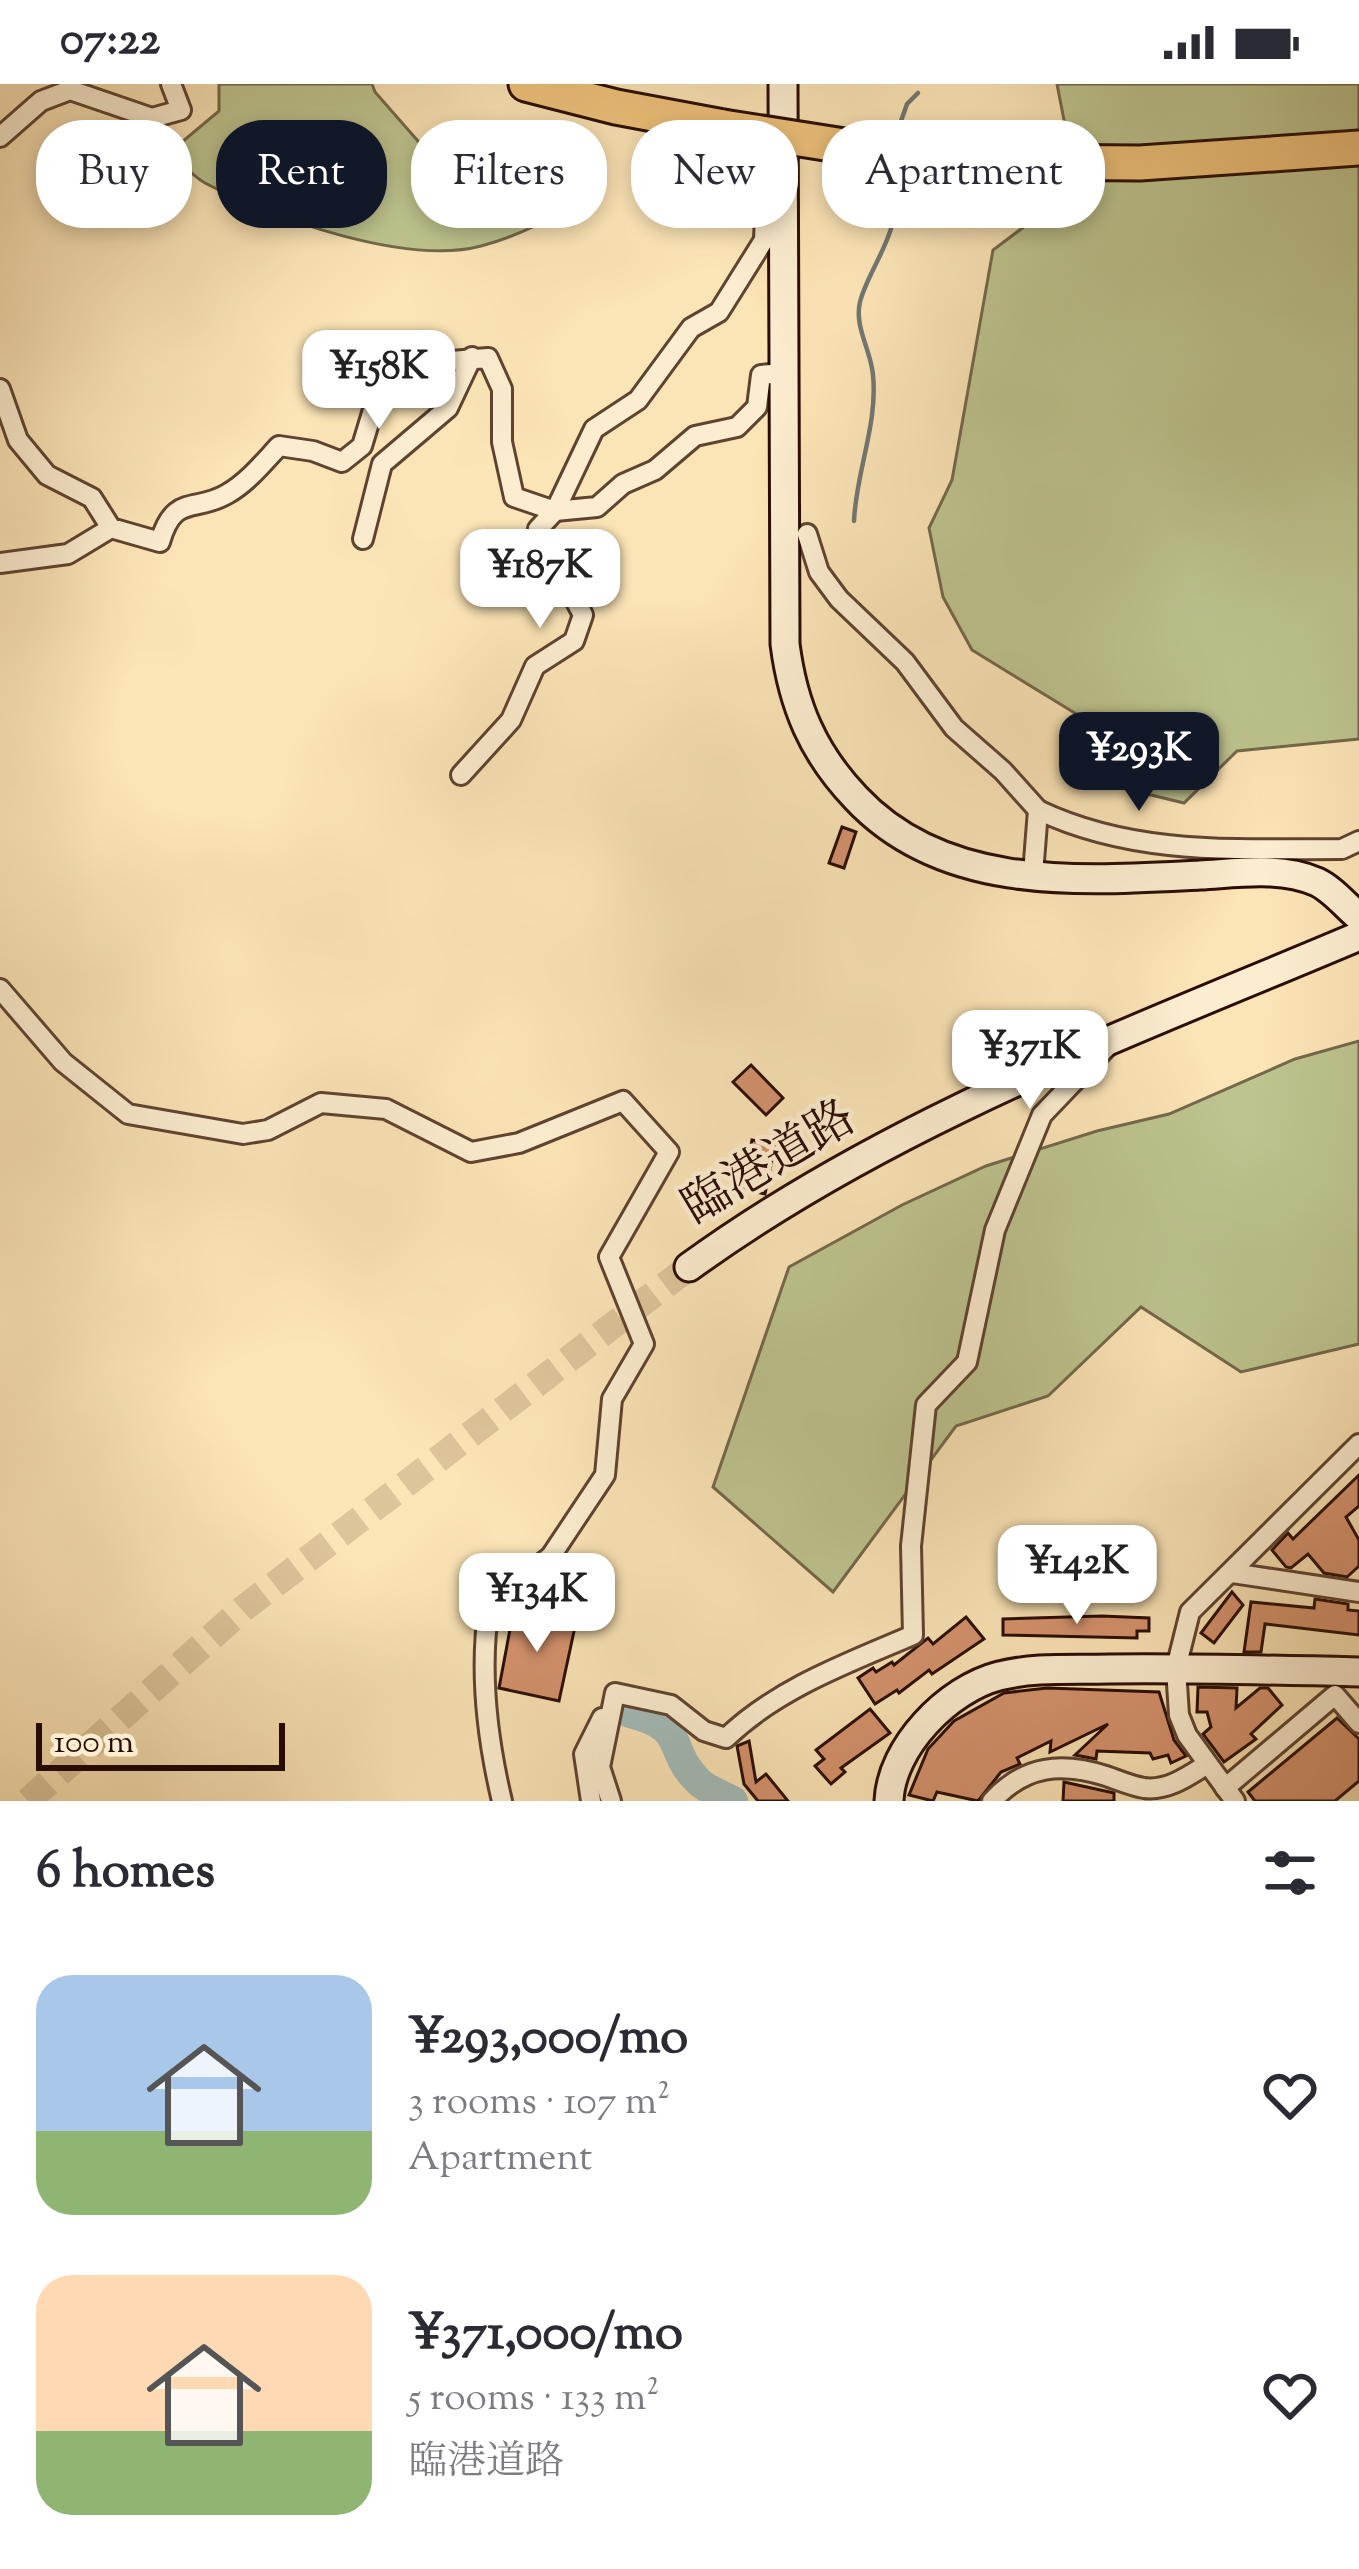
<!DOCTYPE html>
<meta charset="utf-8">
<style>
:root{--surface:#fff;--page:#f7f7f7;--text:#2b2b33;--muted:#7c7c81;--accent:#111827}
body{margin:0;font-family:"Sorts Mill Goudy","Noto Serif JP",serif;background:var(--page);color:var(--text);height:100vh;display:flex;flex-direction:column;font-size:45px;white-space:nowrap}
*{box-sizing:border-box;margin:0}
p{font-size:39px;color:var(--muted)}
.icon{flex:none;width:66px;height:66px;fill:none;stroke:currentColor;stroke-width:2;stroke-linecap:round;stroke-linejoin:round}
.map{position:relative;height:1717px;overflow:hidden}
.side{display:flex;flex-direction:column;background:var(--surface);flex:1}
.side>*{flex:none}
.top-card{position:absolute;left:36px;top:36px;width:1287px;height:108px;display:flex;gap:24px}
.scale{position:absolute;left:36px;bottom:30px;width:249px;box-sizing:border-box;padding-left:12px;border:6px solid #290d04;border-top:0;font-size:33px;line-height:42px;white-space:nowrap;color:#290d04;-webkit-text-stroke:9px #fcedd0;paint-order:stroke}
.price{position:absolute;translate:-50% -102px;padding:0 27px;border-radius:24px;background:#fff;color:#222;font-size:39px;line-height:78px;filter:drop-shadow(0 3px 6px #0008)}
.price::after{content:'';position:absolute;left:50%;top:72px;width:36px;height:27px;margin-left:-18px;background:inherit;clip-path:polygon(0 0,100% 0,50% 100%)}
.price.active{background:var(--accent);color:#fff}
ul{padding:0;list-style:none}
li{display:flex;align-items:center;gap:36px;height:300px;padding:0 36px}
li span{display:grid;place-items:center;flex:none;width:336px;height:240px;border-radius:36px;color:#555}
li>.icon{margin-inline-start:auto}
span .icon{width:144px;height:144px;fill:#fffc;stroke-width:1}
li b{font-size:51px}
h2{display:flex;justify-content:space-between;align-items:center;height:144px;padding:0 36px;font-size:51px}
.pill{padding:0 42px;border-radius:48px;background:var(--surface);box-shadow:0 6px 18px #0003;font-size:42px;line-height:108px}
.pill.active{background:var(--accent);color:#fff}
.status{display:flex;justify-content:space-between;align-items:center;height:84px;padding:0 60px;background:var(--surface);direction:ltr}
.status svg{height:33px;fill:currentColor}
.map>svg:first-child{display:block}
.green{fill:#bdc48f;stroke:#73684a;stroke-width:3}
.lines{fill:none;stroke-linecap:round;stroke-linejoin:round}
.stream{stroke:#727671;stroke-width:4.5}
.river{stroke:#a3bcb9;stroke-width:30}
.building{fill:#d4926d;stroke:#290d04;stroke-width:3}
.secondary-tunnel{stroke:#dcc49b;stroke-width:27;stroke-dasharray:27 14;stroke-linecap:butt}
.street-casing{stroke:#5e4330;stroke-width:24}
.secondary-casing{stroke:#290d04;stroke-width:33}
.highway-casing{stroke:#290d04;stroke-width:39}
.street{stroke:#fcedd0;stroke-width:18}
.secondary{stroke:#fcedd0;stroke-width:27}
.highway{stroke:#eec27b;stroke-width:33}
.highway-bridge-casing{stroke:#290d04;stroke-width:39;stroke-linecap:butt}
.highway-bridge{stroke:#eec27b;stroke-width:33}
.labels{text-anchor:middle;dominant-baseline:central;stroke-width:9;stroke-linejoin:round;paint-order:stroke}
.street-label{font-size:48px;fill:#290d04;stroke:#fcedd0}
</style>
<div class="status"><b>07:22</b><svg viewBox="0 0 49 12"><path d="M0 12V9h3v3zM5 12V6h3v6zM10 12V3h3v9zM15 12V0h3v12zM26 1h20v11H26zM47 4h2v5h-2z"/></svg></div>
<div class="map">
<svg width="1359" height="1717" viewBox="0 0 1359 1717">
<rect width="100%" height="100%" fill="#fbe4b6"/>
<filter id="stains"><feTurbulence type="fractalNoise" baseFrequency=".00167" numOctaves="4"/><feColorMatrix values="0 0 0 0 .2 0 0 0 0 .09 0 0 0 0 .02 0 0 0 .5 -.17"/></filter>
<radialGradient id="worn" r=".72"><stop offset=".6" stop-color="#630" stop-opacity="0"/><stop offset="1" stop-color="#630" stop-opacity=".3"/></radialGradient>
<!-- green -->
<g class="green">
<path d="M 219,0 L 372,0 L 375,8 L 446,89 L 591,112 C 556,132 520,152 481,162 C 406,182 272,134 205,99 C 192,92 181,78 170,68 L 219,27 Z"/>
<path d="M 1057,0 L 1359,0 L 1359,655 L 1237,667 L 1184,719 L 1110,701 L 1091,639 L 972,566 L 943,513 L 929,444 L 952,396 L 993,166 L 1077,103 Z"/>
<path d="M 1359,957 L 1359,1260 L 1241,1288 L 1141,1223 L 1048,1312 L 956,1342 L 833,1508 L 713,1403 L 789,1183 L 902,1121 L 986,1082 L 1097,1047 L 1169,1030 L 1295,975 Z"/>
</g>
<g class="lines">
<!-- stream -->
<g class="stream">
<path d="M 895,54 L 907,20 L 918,9"/>
<path d="M 854,437 C 856,388 878,340 873,291 C 871,266 854,243 860,218 C 867,188 902,145 893,113 C 889,102 882,91 879,79"/>
</g>
<!-- river -->
<path class="river" d="M 630,1629 C 689,1644 665,1664 698,1697 C 707,1706 722,1711 733,1717"/>
</g>
<!-- building -->
<g class="building">
<path d="M 842,743 L 856,748 L 844,784 L 829,779 Z"/>
<path d="M 751,981 L 783,1014 L 766,1031 L 733,998 Z"/>
<path d="M 752,1056 L 775,1061 L 765,1110 L 742,1105 Z"/>
<path d="M 1359,1391 L 1359,1422 L 1346,1433 L 1359,1456 L 1359,1482 L 1347,1493 L 1324,1489 L 1308,1470 L 1291,1484 L 1286,1483 L 1272,1466 L 1288,1449 L 1293,1455 Z"/>
<path d="M 1232,1508 L 1243,1521 L 1214,1559 L 1201,1549 Z"/>
<path d="M 1315,1515 L 1348,1520 L 1348,1526 L 1359,1527 L 1359,1551 L 1265,1540 L 1261,1568 L 1244,1568 L 1251,1518 L 1314,1524 Z"/>
<path d="M 514,1524 L 576,1538 L 559,1617 L 499,1604 Z"/>
<path d="M 1102,1532 L 1149,1534 L 1149,1547 L 1137,1547 L 1137,1554 L 1003,1551 L 1003,1535 Z"/>
<path d="M 966,1533 L 984,1555 L 932,1590 L 929,1586 L 899,1609 L 897,1606 L 875,1620 L 858,1594 L 873,1584 L 876,1588 L 892,1578 L 894,1581 L 928,1554 L 933,1560 Z"/>
<path d="M 1198,1603 L 1237,1604 L 1236,1624 L 1260,1604 L 1268,1604 L 1282,1621 L 1251,1650 L 1256,1655 L 1224,1678 L 1203,1650 L 1211,1643 L 1207,1628 L 1197,1628 Z"/>
<path d="M 1047,1604 L 1159,1608 L 1174,1656 L 1186,1672 L 1171,1679 L 1168,1671 L 1153,1675 L 1150,1669 L 1097,1667 L 1096,1675 L 1075,1671 L 1108,1640 L 1050,1668 L 1051,1657 L 1017,1674 L 1020,1680 L 1001,1688 L 978,1717 L 937,1708 L 933,1717 L 909,1711 L 928,1665 L 954,1637 L 1004,1609 Z"/>
<path d="M 870,1625 L 890,1649 L 841,1684 L 845,1688 L 831,1700 L 815,1682 L 824,1675 L 816,1666 Z"/>
<path d="M 1337,1634 L 1359,1655 L 1359,1697 L 1335,1717 L 1255,1717 L 1248,1708 Z"/>
<path d="M 749,1657 L 756,1698 L 766,1690 L 788,1717 L 758,1717 L 744,1700 L 737,1662 Z"/>
<path d="M 1064,1698 L 1114,1709 L 1114,1717 L 1063,1717 Z"/>
</g>
<g class="lines">
<!-- secondary-tunnel -->
<path class="secondary-tunnel" d="M 28,1717 L 244,1524 L 689,1183"/>
<defs>
<g id="street">
<path d="M 0,53 L 41,17 L 70,6 L 152,34 L 181,26 L 171,0"/>
<path d="M 0,305 L 18,356 L 47,391 L 92,414 L 111,444 L 160,458 C 174,409 195,429 227,410 C 247,399 264,378 279,362 L 313,367 L 342,378 L 362,362 L 385,286 L 401,275 L 439,278 L 488,274 L 502,305 L 502,358 L 514,413 L 555,427 L 597,423 L 623,400 L 655,386 L 695,352 L 737,343 L 757,323 L 761,291 L 782,289"/>
<path d="M 807,450 L 819,488 L 839,515 L 905,578 L 954,644 L 1003,687 L 1038,726"/>
<path d="M 363,455 L 382,380 L 448,324 L 472,273"/>
<path d="M 0,479 L 68,470 L 111,444"/>
<path d="M 461,691 L 511,636 L 535,582 L 574,557 L 583,531 L 538,445 L 555,427 L 594,345 L 638,316 L 691,244 L 719,228 L 764,156 L 768,53 L 778,48"/>
<path d="M 1033,790 L 1038,726 C 1134,772 1238,765 1342,765 L 1359,757"/>
<path d="M 0,905 L 63,978 L 128,1030 L 243,1050 L 268,1046 L 321,1019 L 386,1025 L 471,1068 L 519,1059 L 623,1017 L 669,1068 L 609,1173 L 644,1260 L 612,1315 L 605,1391 L 551,1472 L 489,1522 C 479,1587 487,1654 502,1717"/>
<path d="M 1232,1489 L 1359,1508"/>
<path d="M 1225,1704 L 1335,1611 L 1359,1639"/>
<path d="M 591,1717 L 584,1670 L 602,1634"/>
<path d="M 611,1717 L 600,1683 L 615,1609 L 671,1621 L 704,1647 L 726,1654 C 778,1604 848,1579 913,1551 L 911,1462 L 926,1321 L 967,1278 L 995,1146 L 1042,1031 L 1106,964"/>
<path d="M 992,1717 C 1025,1681 1062,1678 1106,1692 C 1118,1696 1131,1702 1144,1704 C 1167,1707 1187,1693 1206,1681"/>
<path d="M 1235,1717 L 1187,1651 L 1179,1631 L 1176,1584 L 1190,1528 L 1359,1360"/>
</g>
<g id="secondary">
<path d="M 783,0 L 785,560 C 793,622 813,669 856,714 C 944,808 1080,797 1200,791 C 1238,789 1281,782 1317,798 C 1332,805 1346,822 1359,833"/>
<path d="M 689,1183 C 891,1036 1130,949 1359,852"/>
<path d="M 889,1717 C 891,1663 948,1605 999,1592 C 1034,1583 1073,1586 1109,1585 C 1193,1584 1276,1586 1359,1588"/>
</g>
<g id="highway">
<path d="M 526,0 L 616,23 L 723,43"/>
<path d="M 1016,78 L 1140,79 L 1359,64"/>
</g>
</defs>
<!-- street casing -->
<use href="#street" class="street-casing"/>
<!-- secondary casing -->
<use href="#secondary" class="secondary-casing"/>
<!-- highway casing -->
<use href="#highway" class="highway-casing"/>
<!-- street -->
<use href="#street" class="street"/>
<!-- secondary -->
<use href="#secondary" class="secondary"/>
<!-- highway -->
<use href="#highway" class="highway"/>
<defs>
<path id="highway-bridge" d="M 723,43 L 857,64 L 1016,78"/>
</defs>
<!-- highway-bridge casing -->
<use href="#highway-bridge" class="highway-bridge-casing"/>
<!-- highway-bridge -->
<use href="#highway-bridge" class="highway-bridge"/>
</g>
<g class="labels">
<!-- street labels -->
<g class="street-label">
<text transform="translate(770 1081) rotate(-31)">臨港道路</text>
</g>
</g>
<rect width="100%" height="100%" filter="url(#stains)"/>
<rect width="100%" height="100%" fill="url(#worn)"/>
</svg>
<div class="scale">100 m</div>
<b class="price" style="left:379px;top:348px">¥158K</b>
<b class="price" style="left:540px;top:547px">¥187K</b>
<b class="price active" style="left:1139px;top:730px">¥293K</b>
<b class="price" style="left:1030px;top:1028px">¥371K</b>
<b class="price" style="left:1077px;top:1543px">¥142K</b>
<b class="price" style="left:537px;top:1571px">¥134K</b>
<div class="top-card">
<a class="pill">Buy</a>
<a class="pill active">Rent</a>
<a class="pill">Filters</a>
<a class="pill">New</a>
<a class="pill">Apartment</a>
</div>
</div>
<section class="side">
<h2>6 homes<svg class="icon" aria-label="filters" viewBox="0 0 24 24"><path d="M4 7h16M4 17h16"/><circle cx="9" cy="7" r="2"/><circle cx="15" cy="17" r="2"/></svg></h2>
<ul>
<li><span style="background:linear-gradient(#a9c7e8 65%,#8fb573 0)"><svg class="icon" aria-label="home" viewBox="0 0 24 24"><path d="M3 11l9-7 9 7M6 9v11h12V9"/></svg></span><div><b>¥293,000/mo</b><p>3 rooms · 107 m²</p><p>Apartment</p></div><svg class="icon" aria-label="heart" viewBox="0 0 24 24"><path d="M12 20l-8-8c-3-5 5-10 8-4 3-6 11-1 8 4z"/></svg></li>
<li><span style="background:linear-gradient(#ffd9b3 65%,#8fb573 0)"><svg class="icon" aria-label="home" viewBox="0 0 24 24"><path d="M3 11l9-7 9 7M6 9v11h12V9"/></svg></span><div><b>¥371,000/mo</b><p>5 rooms · 133 m²</p><p>臨港道路</p></div><svg class="icon" aria-label="heart" viewBox="0 0 24 24"><path d="M12 20l-8-8c-3-5 5-10 8-4 3-6 11-1 8 4z"/></svg></li>
</ul>
</section>
